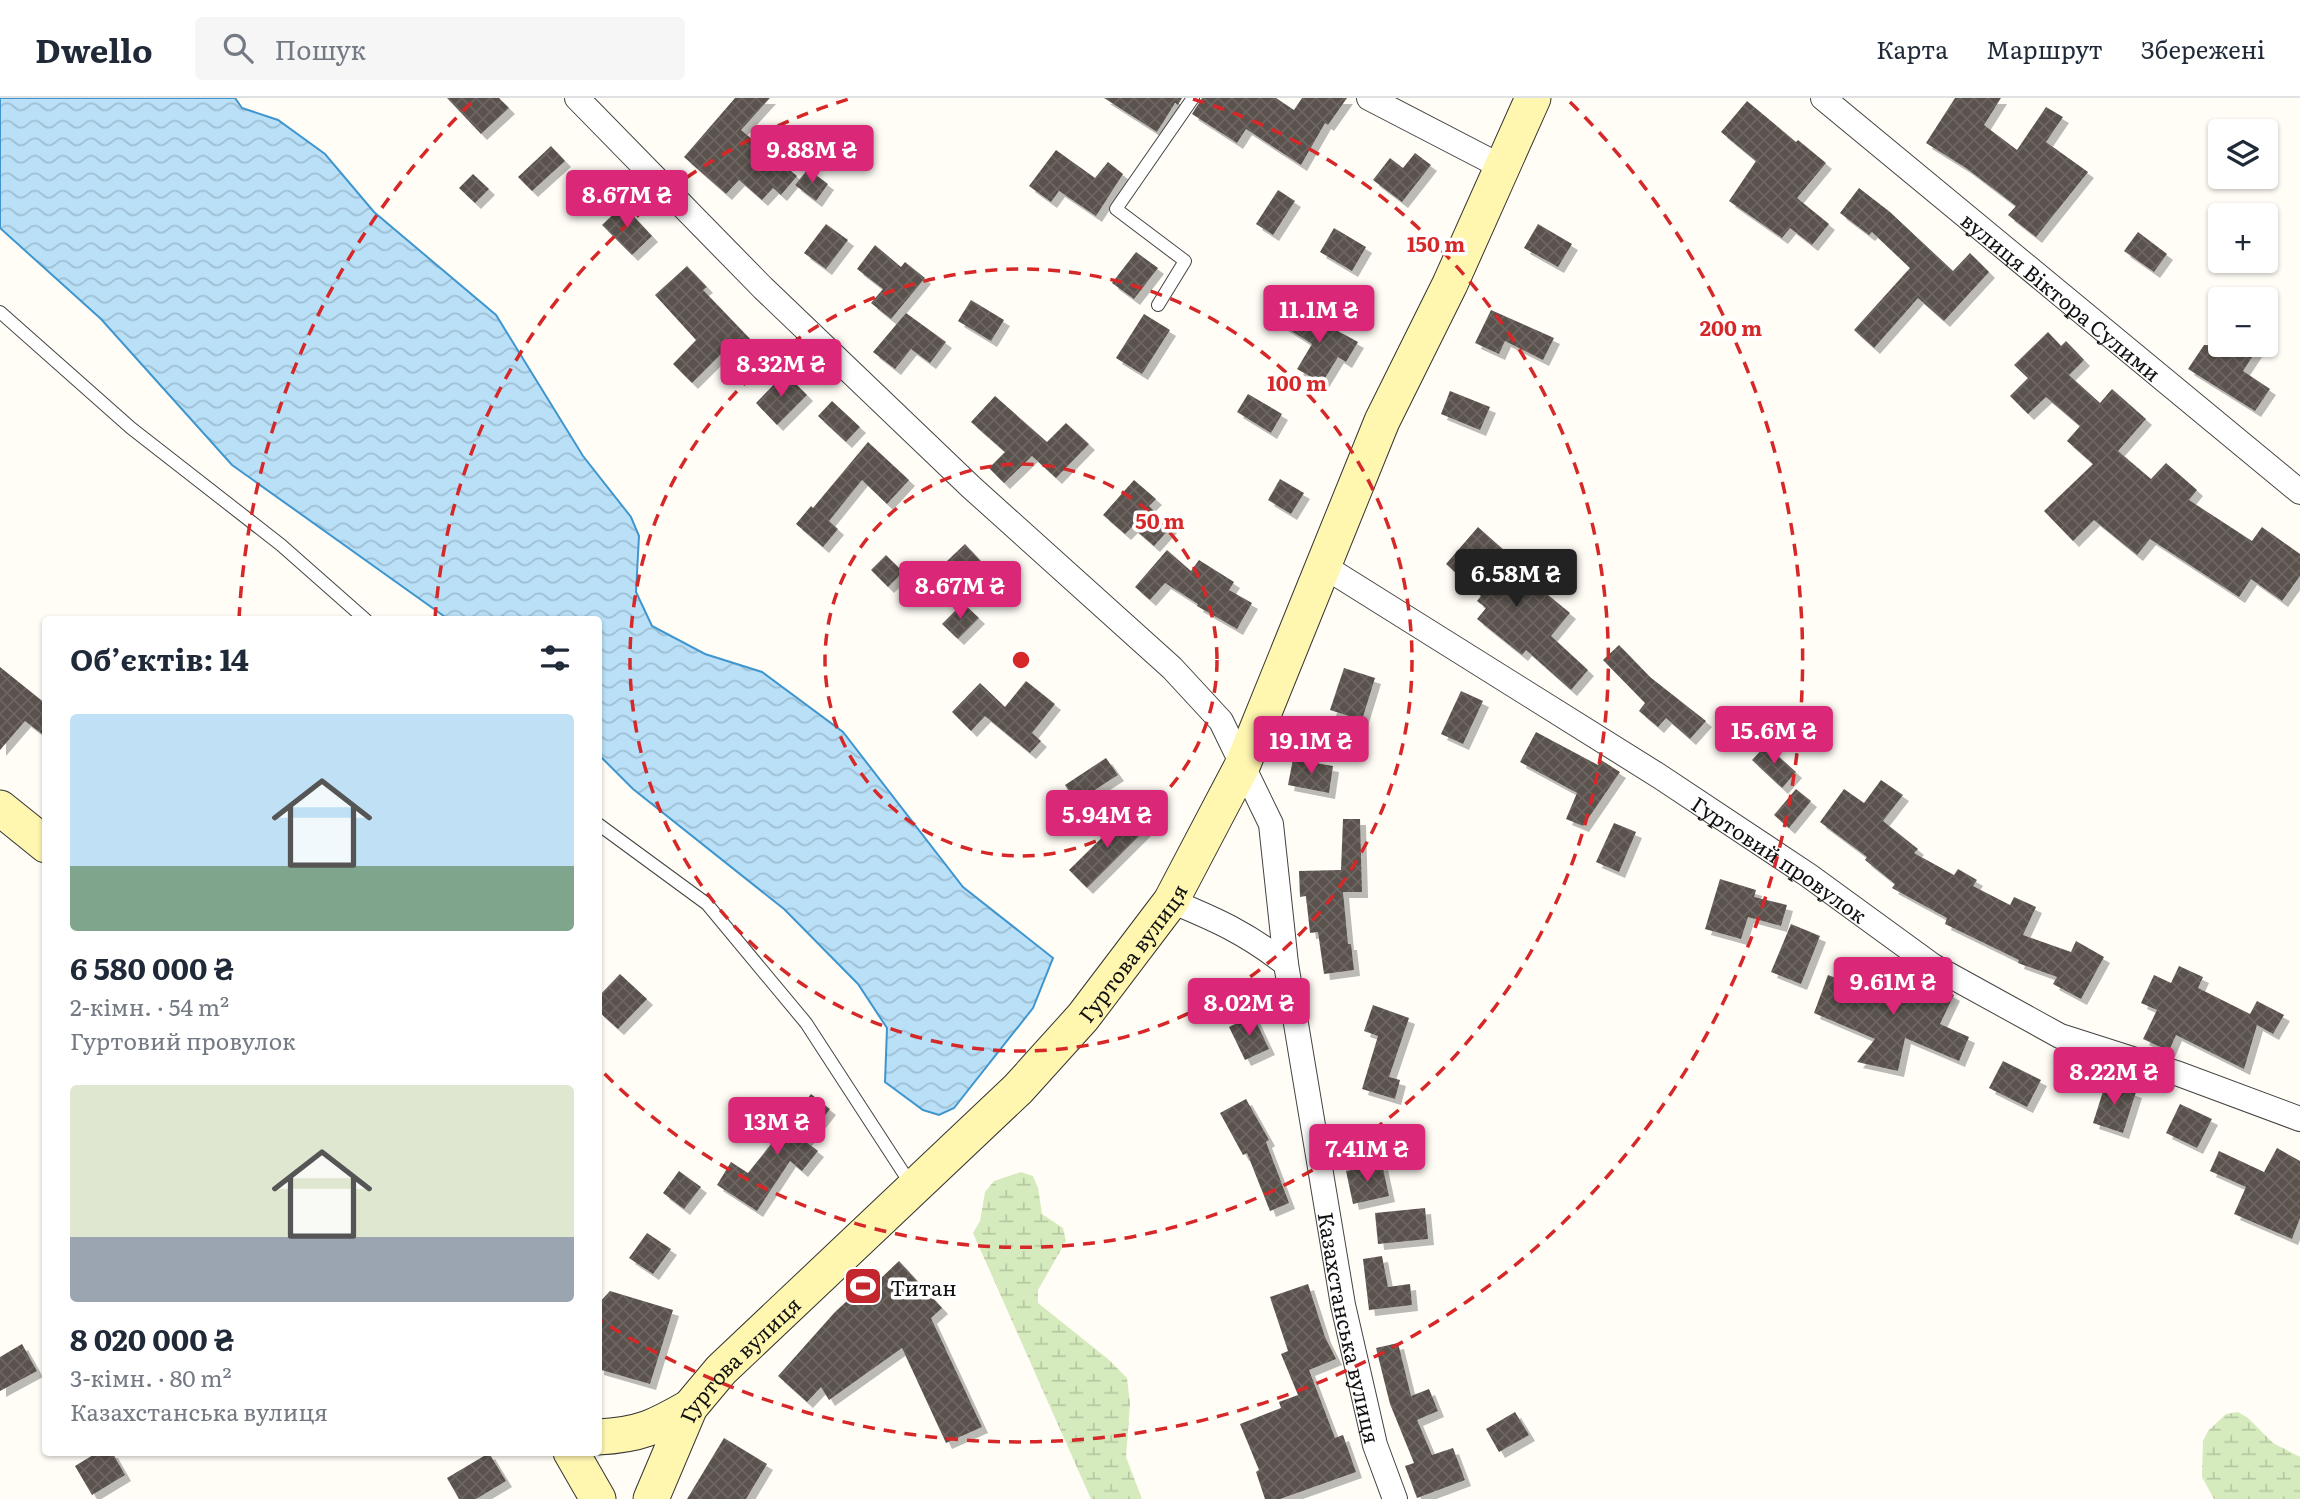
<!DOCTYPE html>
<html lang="uk">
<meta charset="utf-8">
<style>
:root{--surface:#fff;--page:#f6f6f7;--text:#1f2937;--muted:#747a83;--line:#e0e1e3;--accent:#db2777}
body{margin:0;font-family:Literata,serif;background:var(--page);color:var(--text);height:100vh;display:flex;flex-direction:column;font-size:26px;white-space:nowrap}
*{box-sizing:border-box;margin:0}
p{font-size:23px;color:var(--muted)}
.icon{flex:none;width:38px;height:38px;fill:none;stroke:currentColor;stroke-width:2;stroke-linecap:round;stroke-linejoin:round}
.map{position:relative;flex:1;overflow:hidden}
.sheet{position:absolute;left:42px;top:518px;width:560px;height:840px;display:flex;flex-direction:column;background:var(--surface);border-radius:7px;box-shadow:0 2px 5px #0004}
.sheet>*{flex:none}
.tools{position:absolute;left:2208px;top:21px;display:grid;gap:14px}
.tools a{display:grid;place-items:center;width:70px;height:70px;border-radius:7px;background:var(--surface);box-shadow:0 2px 5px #0004;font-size:35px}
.price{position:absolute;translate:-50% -60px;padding:0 16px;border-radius:7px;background:var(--accent);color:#fff;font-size:23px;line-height:46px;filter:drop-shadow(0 2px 4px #0008)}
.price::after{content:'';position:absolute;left:50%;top:42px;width:21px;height:16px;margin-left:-10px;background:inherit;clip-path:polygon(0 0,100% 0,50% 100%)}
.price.current{background:#222;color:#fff}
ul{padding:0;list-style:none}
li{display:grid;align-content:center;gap:14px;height:371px;padding:0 28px}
li span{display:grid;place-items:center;height:217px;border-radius:7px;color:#555}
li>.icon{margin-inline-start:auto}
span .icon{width:126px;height:126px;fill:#fffc;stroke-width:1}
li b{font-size:30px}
h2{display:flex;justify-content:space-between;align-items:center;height:84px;padding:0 28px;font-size:30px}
header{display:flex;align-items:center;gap:42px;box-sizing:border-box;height:98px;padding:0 35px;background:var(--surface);border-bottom:2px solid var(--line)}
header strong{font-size:33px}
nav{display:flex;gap:38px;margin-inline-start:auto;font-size:24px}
.search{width:490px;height:63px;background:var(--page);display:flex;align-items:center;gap:18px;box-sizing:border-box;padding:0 24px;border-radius:7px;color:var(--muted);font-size:26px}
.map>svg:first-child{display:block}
.wetland{fill:url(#wetland-marsh)}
.water{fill:url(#water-waves);stroke:#3f96cf;stroke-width:2}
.building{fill:url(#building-cross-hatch);filter:url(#shadow)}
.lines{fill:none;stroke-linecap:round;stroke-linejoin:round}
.lane-casing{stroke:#444;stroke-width:14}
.street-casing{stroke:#444;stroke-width:26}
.secondary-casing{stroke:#333;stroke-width:37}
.lane{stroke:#fff;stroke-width:12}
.street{stroke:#fff;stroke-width:24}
.secondary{stroke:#fff6b0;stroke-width:35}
.ring{fill:none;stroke:#d62828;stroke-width:3.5;stroke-dasharray:12 9}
.labels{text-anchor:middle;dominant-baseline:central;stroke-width:7;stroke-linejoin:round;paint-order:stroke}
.street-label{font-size:21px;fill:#111;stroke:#fff}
.poi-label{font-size:21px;fill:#111;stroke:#fff;text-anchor:start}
.centre{fill:#d62828;stroke:#fff;stroke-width:3.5}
.ring-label{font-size:21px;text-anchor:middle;font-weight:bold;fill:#d62828;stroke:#fff;stroke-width:7;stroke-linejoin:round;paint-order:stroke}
</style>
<header>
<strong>Dwello</strong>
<div class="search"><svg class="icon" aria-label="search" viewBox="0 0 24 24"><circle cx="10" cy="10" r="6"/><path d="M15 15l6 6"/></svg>Пошук</div>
<nav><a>Карта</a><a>Маршрут</a><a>Збережені</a></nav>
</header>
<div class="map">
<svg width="2300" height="1401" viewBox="0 0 2300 1401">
<defs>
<pattern id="wetland-marsh" width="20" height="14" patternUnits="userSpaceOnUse" patternTransform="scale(1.75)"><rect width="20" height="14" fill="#d5ebbd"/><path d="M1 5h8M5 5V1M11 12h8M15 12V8" fill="none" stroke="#b6c8a1"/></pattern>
<pattern id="water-waves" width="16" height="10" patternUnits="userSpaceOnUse" patternTransform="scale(1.75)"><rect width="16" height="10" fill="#b9e0f7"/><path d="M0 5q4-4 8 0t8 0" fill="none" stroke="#9ebfd3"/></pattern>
<pattern id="building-cross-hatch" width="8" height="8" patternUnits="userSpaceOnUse" patternTransform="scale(1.75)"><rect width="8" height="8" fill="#5a524d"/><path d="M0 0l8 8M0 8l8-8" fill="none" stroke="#6d6662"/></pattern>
<filter id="shadow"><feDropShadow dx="6" dy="6" stdDeviation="0" flood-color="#0004"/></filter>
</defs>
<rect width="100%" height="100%" fill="#fffdf5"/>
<!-- wetland -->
<g class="wetland">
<path d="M 1021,1074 L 1033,1078 L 1038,1090 L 1042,1116 L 1063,1130 L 1066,1143 L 1038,1192 L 1038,1205 L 1108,1261 L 1127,1280 L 1130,1306 L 1126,1359 L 1142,1401 L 1091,1401 L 973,1135 L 980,1123 L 985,1094 L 994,1083 Z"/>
<path d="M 2238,1314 L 2248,1320 L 2273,1345 L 2300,1359 L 2300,1401 L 2214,1401 L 2202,1379 L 2203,1343 L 2208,1333 L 2226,1316 Z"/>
</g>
<!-- water -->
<path class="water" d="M 0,0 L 235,0 L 242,10 L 278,22 L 325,56 L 374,114 L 496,217 L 583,358 L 631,419 L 639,438 L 636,494 L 652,528 L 705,556 L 762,574 L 843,634 L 963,789 L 1053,860 L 1033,910 L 954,1010 L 939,1017 L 923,1012 L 885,984 L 887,930 L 858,886 L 784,811 L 633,691 L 599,657 L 598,522 L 448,521 L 232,367 L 101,221 L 0,130 Z"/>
<!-- building -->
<g class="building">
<path d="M 447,0 L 499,0 L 509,10 L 481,36 Z"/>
<path d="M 735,0 L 770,0 L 741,32 L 797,78 L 781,97 L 773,90 L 762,102 L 739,82 L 726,96 L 684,59 Z"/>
<path d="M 1104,0 L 1182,0 L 1178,7 L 1175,5 L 1157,34 Z"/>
<path d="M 1202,0 L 1276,0 L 1294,12 L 1302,0 L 1347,0 L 1328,27 L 1325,25 L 1301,67 L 1246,31 L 1237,45 L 1192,16 Z"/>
<path d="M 1955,0 L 2001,0 L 1984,27 L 2017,52 L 2046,9 L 2063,19 L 2046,44 L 2088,74 L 2036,139 L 2008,117 L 2016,108 L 1966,70 L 1926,45 Z"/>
<path d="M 1747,3 L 1796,44 L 1798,42 L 1826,65 L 1797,100 L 1829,126 L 1812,147 L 1790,130 L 1782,140 L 1729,103 L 1756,63 L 1721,34 Z"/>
<path d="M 551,48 L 565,63 L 532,93 L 518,79 Z"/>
<path d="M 1056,52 L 1095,80 L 1108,64 L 1123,76 L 1096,118 L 1059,93 L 1051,104 L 1029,88 Z"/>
<path d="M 1415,55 L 1431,67 L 1402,104 L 1373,82 L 1390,60 L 1403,70 Z"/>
<path d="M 808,71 L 828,86 L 816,103 L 795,87 Z"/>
<path d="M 473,76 L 489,91 L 475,105 L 459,90 Z"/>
<path d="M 1859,90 L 1890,114 L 1953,173 L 1970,155 L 1989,174 L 1944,223 L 1918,200 L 1874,250 L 1854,232 L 1910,170 L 1872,134 L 1869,137 L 1840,115 Z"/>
<path d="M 1278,92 L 1295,103 L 1273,137 L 1256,126 Z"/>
<path d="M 623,107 L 652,138 L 632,157 L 602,127 Z"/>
<path d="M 826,126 L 848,142 L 826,171 L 804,155 Z"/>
<path d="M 1538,126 L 1572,146 L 1558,169 L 1524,150 Z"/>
<path d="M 1334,130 L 1366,149 L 1352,173 L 1320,154 Z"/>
<path d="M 2138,134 L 2167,156 L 2154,174 L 2124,153 Z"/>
<path d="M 875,147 L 901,169 L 905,164 L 925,180 L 891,221 L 871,205 L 883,191 L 857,171 Z"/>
<path d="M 1136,154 L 1158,170 L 1134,201 L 1112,185 Z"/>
<path d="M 687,168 L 707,189 L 703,192 L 752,243 L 732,261 L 724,253 L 692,285 L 673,266 L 696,242 L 655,197 Z"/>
<path d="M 971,202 L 1004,222 L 991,243 L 958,223 Z"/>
<path d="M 1293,210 L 1325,230 L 1327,227 L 1358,244 L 1346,264 L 1338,259 L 1322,285 L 1297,271 L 1312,246 L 1282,227 Z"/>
<path d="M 1491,212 L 1554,240 L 1543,262 L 1505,243 L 1499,256 L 1475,245 Z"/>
<path d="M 906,215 L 946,244 L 930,265 L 911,251 L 895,271 L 873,254 Z"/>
<path d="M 1144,216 L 1170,232 L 1142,276 L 1116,260 Z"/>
<path d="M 2048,234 L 2061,248 L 2066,243 L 2084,262 L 2069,277 L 2100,305 L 2112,291 L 2146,321 L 2118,353 L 2151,381 L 2166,365 L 2197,392 L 2189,402 L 2252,443 L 2262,429 L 2300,456 L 2300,478 L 2282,503 L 2251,481 L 2239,499 L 2150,441 L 2137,457 L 2094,422 L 2073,443 L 2044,413 L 2093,366 L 2067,343 L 2080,328 L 2046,299 L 2028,316 L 2010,298 L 2028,280 L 2014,267 Z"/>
<path d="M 2204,247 L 2260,247 L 2243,273 L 2270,291 L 2255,313 L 2188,271 Z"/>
<path d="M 785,275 L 807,297 L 777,327 L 756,305 Z"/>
<path d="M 1450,293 L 1490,309 L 1480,332 L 1441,316 Z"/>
<path d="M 1248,296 L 1282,316 L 1271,335 L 1237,314 Z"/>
<path d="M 995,298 L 1047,344 L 1066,325 L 1089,346 L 1056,380 L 1032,358 L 1004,385 L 989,370 L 1005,354 L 971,324 Z"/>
<path d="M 832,303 L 860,329 L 846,344 L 818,318 Z"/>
<path d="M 868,344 L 909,382 L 887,406 L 862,382 L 829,423 L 838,431 L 823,449 L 796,426 L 811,408 L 813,410 Z"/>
<path d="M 1280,381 L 1304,395 L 1291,416 L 1268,402 Z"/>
<path d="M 1134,382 L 1156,401 L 1149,408 L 1171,429 L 1154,448 L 1132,429 L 1125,436 L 1103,417 Z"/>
<path d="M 1478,429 L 1505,453 L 1490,470 L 1520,495 L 1531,483 L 1570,515 L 1551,538 L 1588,572 L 1571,592 L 1526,552 L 1522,557 L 1477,521 L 1486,510 L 1477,503 L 1481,498 L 1446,466 Z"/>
<path d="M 965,446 L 991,474 L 972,492 L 946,464 Z"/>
<path d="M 1167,452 L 1191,473 L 1199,462 L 1234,484 L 1229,492 L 1252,505 L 1237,531 L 1197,508 L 1198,506 L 1165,485 L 1150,502 L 1135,489 Z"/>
<path d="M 886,457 L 903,474 L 888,489 L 871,472 Z"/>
<path d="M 963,505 L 979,520 L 958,541 L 942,526 Z"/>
<path d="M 1619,547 L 1650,579 L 1706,623 L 1690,641 L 1666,620 L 1658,629 L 1639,613 L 1645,605 L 1603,562 Z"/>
<path d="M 0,569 L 46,606 L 46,639 L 25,623 L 0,652 Z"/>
<path d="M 1344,570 L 1375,580 L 1362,622 L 1330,612 Z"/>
<path d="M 1026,583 L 1055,606 L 1032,635 L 1041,643 L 1030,655 L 985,618 L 971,633 L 952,614 L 980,585 L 1005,609 Z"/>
<path d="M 1461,593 L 1483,603 L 1463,646 L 1441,636 Z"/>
<path d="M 1536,634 L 1598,667 L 1601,662 L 1620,674 L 1583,728 L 1566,721 L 1577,695 L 1520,664 Z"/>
<path d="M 1766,647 L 1796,674 L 1782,690 L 1752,662 Z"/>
<path d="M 1106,660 L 1118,677 L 1076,704 L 1065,687 Z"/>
<path d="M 1293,661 L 1333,668 L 1329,695 L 1288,687 Z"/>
<path d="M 1881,682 L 1903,697 L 1883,723 L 1918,751 L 1914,755 L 1954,777 L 1958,771 L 1977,782 L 1973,788 L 2010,807 L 2014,799 L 2036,809 L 2023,837 L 2071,854 L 2076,843 L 2104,859 L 2081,901 L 2053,886 L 2057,879 L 2018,865 L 2019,862 L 1945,826 L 1947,820 L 1892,790 L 1895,786 L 1865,762 L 1867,759 L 1820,724 L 1844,691 L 1864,705 Z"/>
<path d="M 1796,691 L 1811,703 L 1789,730 L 1774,717 Z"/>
<path d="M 1127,715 L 1145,732 L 1087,790 L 1069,772 Z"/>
<path d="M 1343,721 L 1360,721 L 1362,794 L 1343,794 L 1348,846 L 1351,846 L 1354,872 L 1324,876 L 1318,834 L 1310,835 L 1306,798 L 1300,799 L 1299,773 L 1341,772 Z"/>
<path d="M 1614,725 L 1636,734 L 1619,774 L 1596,764 Z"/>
<path d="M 1720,781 L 1756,792 L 1754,799 L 1787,807 L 1781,828 L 1748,819 L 1741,841 L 1705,831 Z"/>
<path d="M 1791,826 L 1820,838 L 1801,886 L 1771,874 Z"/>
<path d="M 1902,868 L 1954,897 L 1940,926 L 1969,939 L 1959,963 L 1905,940 L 1898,973 L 1857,964 L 1875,941 L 1814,915 L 1828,877 L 1857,888 L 1860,881 L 1891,895 Z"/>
<path d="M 2179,868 L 2203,879 L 2198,890 L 2250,916 L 2257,903 L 2284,917 L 2273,936 L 2257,927 L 2244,971 L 2176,937 L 2169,953 L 2143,941 L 2157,912 L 2141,905 L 2154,877 L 2171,885 Z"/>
<path d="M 620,876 L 647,901 L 618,931 L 598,913 L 598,899 Z"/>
<path d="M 1373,907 L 1409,920 L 1389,979 L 1400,982 L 1395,1001 L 1362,991 L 1378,938 L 1364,933 Z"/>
<path d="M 1253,917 L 1269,951 L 1245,962 L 1229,929 Z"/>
<path d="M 2003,963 L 2041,982 L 2027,1009 L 1989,990 Z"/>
<path d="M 2106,984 L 2136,994 L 2123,1035 L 2093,1025 Z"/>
<path d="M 811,996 L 830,1011 L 805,1043 L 818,1053 L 802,1073 L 790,1063 L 757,1113 L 717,1087 L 731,1064 L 748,1075 Z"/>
<path d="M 1246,1001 L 1269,1042 L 1266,1044 L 1289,1105 L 1270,1113 L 1247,1055 L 1243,1057 L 1220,1015 Z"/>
<path d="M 2180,1006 L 2212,1021 L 2197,1050 L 2166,1035 Z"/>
<path d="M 2277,1050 L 2300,1063 L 2300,1120 L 2292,1141 L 2234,1116 L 2246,1089 L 2210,1073 L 2219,1053 L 2264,1074 Z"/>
<path d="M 1382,1066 L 1389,1098 L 1353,1106 L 1346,1073 Z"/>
<path d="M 679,1073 L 701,1089 L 684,1111 L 663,1095 Z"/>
<path d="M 1425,1110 L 1428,1141 L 1378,1146 L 1375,1115 Z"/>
<path d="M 647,1135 L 671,1151 L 653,1176 L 629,1160 Z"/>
<path d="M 1382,1158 L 1388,1189 L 1410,1186 L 1412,1207 L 1369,1212 L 1363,1161 Z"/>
<path d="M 899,1163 L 942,1210 L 931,1220 L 982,1329 L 946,1345 L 902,1250 L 829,1302 L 821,1289 L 807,1304 L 778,1278 L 835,1214 L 863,1188 L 874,1177 L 879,1182 Z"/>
<path d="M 1308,1186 L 1325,1239 L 1336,1261 L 1309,1272 L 1335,1340 L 1343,1337 L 1356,1374 L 1280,1401 L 1265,1401 L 1256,1374 L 1259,1372 L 1240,1326 L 1281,1310 L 1279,1304 L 1298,1297 L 1281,1256 L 1288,1253 L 1270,1199 Z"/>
<path d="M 610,1193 L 673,1212 L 650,1286 L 598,1271 L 598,1206 Z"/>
<path d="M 1398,1245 L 1411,1298 L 1429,1291 L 1438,1313 L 1417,1322 L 1432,1357 L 1453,1350 L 1465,1382 L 1417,1400 L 1405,1368 L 1414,1365 L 1390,1306 L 1376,1250 Z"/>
<path d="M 22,1246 L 37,1273 L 0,1293 L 0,1259 Z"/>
<path d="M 1515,1314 L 1529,1337 L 1499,1354 L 1486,1331 Z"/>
<path d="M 724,1340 L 767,1366 L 746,1401 L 687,1401 Z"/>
<path d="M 98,1354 L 112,1354 L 125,1377 L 92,1397 L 75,1368 Z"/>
<path d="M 489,1355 L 506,1383 L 476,1401 L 459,1401 L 447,1380 Z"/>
</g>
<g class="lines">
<defs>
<g id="lane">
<path d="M 1158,207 L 1185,163 L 1116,111 L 1193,0"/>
<path d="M 0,214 L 131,330 L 281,447 L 366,522"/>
<path d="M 598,726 L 707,806 L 806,925 L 912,1088"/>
</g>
<g id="street">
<path id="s1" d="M 577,0 L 763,190 L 971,389 L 1172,570 L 1221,623 L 1271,726 L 1286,866 L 1343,1207 L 1375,1347 L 1395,1401"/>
<path d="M 1369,0 L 1504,70"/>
<path id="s2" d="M 1823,0 L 2300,394"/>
<path id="s3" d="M 1322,467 L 1659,678 L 1808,777 L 1933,868 L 2060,938 L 2179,976 L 2300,1021"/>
<path d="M 1171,803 C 1217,822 1246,835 1286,866"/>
</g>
<g id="secondary">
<path d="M 0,710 L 46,747"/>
<path d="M 598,1339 C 640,1337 655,1329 690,1309"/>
<path d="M 571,1354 L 598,1401"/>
<path id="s4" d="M 651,1401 L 690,1309 L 721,1272 L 1018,991 L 1083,919 L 1171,803 L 1243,666 L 1382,323 L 1450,186 L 1533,0"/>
</g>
</defs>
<!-- lane casing -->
<use href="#lane" class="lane-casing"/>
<!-- street casing -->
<use href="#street" class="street-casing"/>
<!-- secondary casing -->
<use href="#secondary" class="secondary-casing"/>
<!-- lane -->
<use href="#lane" class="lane"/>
<!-- street -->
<use href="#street" class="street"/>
<!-- secondary -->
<use href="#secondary" class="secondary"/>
</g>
<!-- distance rings -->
<g class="ring">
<circle cx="1021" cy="562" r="196"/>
<circle cx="1021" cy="562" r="391"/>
<path d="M435 521A587 587 0 0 1 849 1M1193 1A587 587 0 1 1 599 970"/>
<path d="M239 521A783 783 0 0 1 472 4M1570 4A783 783 0 0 1 600 1222"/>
</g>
<!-- icons -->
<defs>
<symbol id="stadium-square" viewBox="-11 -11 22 22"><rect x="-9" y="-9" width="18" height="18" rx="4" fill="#c4262e" stroke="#fff"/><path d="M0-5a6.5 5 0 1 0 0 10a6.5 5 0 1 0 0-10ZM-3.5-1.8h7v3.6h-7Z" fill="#fff"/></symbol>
</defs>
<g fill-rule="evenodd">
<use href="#stadium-square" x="841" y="1166" width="44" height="44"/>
</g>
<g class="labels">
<!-- street labels -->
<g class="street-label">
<text stroke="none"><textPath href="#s2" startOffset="310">вулиця Віктора Сулими</textPath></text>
<text stroke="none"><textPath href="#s3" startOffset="544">Гуртовий провулок</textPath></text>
<text stroke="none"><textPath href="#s4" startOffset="735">Гуртова вулиця</textPath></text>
<text stroke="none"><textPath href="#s1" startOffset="1521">Казахстанська вулиця</textPath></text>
<text stroke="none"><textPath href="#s4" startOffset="168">Гуртова вулиця</textPath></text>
</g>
<!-- poi labels -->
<g class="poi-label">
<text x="890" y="1188">Титан</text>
</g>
</g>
<circle cx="1021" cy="562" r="10" class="centre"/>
<g class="ring-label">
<text x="1436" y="154">150 m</text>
<text x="1731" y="238">200 m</text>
<text x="1297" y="293">100 m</text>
<text x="1160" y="431">50 m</text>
</g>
</svg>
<div class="tools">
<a><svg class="icon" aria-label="layers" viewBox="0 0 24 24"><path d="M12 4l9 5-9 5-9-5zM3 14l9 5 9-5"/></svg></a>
<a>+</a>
<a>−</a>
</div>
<b class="price" style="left:812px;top:87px">9.88M ₴</b>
<b class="price" style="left:627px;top:132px">8.67M ₴</b>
<b class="price" style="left:1319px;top:247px">11.1M ₴</b>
<b class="price" style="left:781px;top:301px">8.32M ₴</b>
<b class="price current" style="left:1516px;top:511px">6.58M ₴</b>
<b class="price" style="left:960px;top:523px">8.67M ₴</b>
<b class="price" style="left:1774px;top:668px">15.6M ₴</b>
<b class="price" style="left:1311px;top:678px">19.1M ₴</b>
<b class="price" style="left:1107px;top:752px">5.94M ₴</b>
<b class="price" style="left:1893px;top:919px">9.61M ₴</b>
<b class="price" style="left:1249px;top:940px">8.02M ₴</b>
<b class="price" style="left:2114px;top:1009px">8.22M ₴</b>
<b class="price" style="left:777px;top:1059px">13M ₴</b>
<b class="price" style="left:1367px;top:1086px">7.41M ₴</b>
<section class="sheet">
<h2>Об’єктів: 14<svg class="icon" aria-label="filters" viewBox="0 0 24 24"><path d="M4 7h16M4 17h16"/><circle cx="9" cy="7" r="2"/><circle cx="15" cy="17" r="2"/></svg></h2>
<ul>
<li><span style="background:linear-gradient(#bfe0f5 70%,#7fa58c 0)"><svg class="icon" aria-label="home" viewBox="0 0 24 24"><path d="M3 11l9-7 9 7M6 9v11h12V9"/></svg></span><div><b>6 580 000 ₴</b><p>2-кімн. · 54 m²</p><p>Гуртовий провулок</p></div></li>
<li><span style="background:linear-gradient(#dfe7d0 70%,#9aa5b1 0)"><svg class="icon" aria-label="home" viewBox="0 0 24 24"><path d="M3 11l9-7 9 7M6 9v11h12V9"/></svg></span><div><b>8 020 000 ₴</b><p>3-кімн. · 80 m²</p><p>Казахстанська вулиця</p></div></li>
</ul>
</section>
</div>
